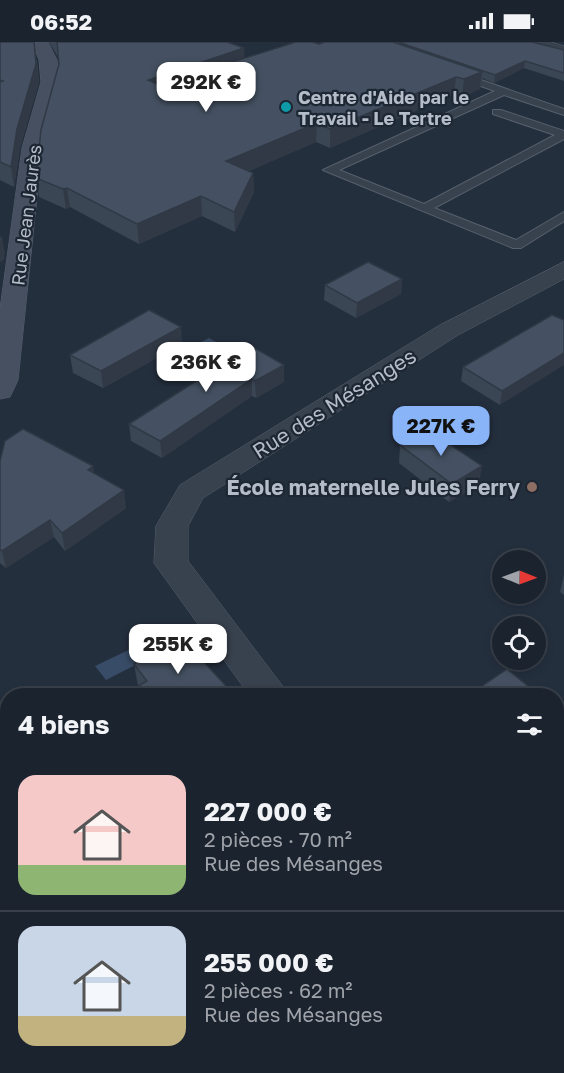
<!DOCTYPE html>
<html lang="fr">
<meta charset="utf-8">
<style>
:root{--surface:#1b232e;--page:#282f3a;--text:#f1f3f6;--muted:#a0a4aa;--line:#39404a;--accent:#8ab4f8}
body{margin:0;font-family:"Golos Text",sans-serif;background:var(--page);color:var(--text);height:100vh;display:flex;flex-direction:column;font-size:22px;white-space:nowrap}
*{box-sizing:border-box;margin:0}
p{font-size:20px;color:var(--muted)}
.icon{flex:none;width:33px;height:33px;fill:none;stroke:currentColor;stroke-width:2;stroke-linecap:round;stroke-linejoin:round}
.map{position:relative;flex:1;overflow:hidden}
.panel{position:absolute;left:0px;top:646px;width:564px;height:386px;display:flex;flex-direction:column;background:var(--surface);border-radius:24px 24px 0 0;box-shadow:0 3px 9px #0003,0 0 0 2px var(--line)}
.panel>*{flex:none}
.needle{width:39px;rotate:91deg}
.buttons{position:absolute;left:492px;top:508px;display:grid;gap:12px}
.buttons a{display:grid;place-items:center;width:54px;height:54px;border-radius:50%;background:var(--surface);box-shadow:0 3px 9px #0003,0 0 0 2px var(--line);font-size:30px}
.price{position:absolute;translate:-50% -51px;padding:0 14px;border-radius:12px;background:#fff;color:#222;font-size:20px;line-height:39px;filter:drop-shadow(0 2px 3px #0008)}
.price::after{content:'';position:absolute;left:50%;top:36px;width:18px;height:14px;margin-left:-9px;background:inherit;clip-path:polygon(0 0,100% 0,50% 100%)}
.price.on{background:var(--accent);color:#111}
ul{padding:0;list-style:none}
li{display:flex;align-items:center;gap:18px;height:150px;padding:0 18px}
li+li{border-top:2px solid var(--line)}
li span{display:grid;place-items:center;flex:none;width:168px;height:120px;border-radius:18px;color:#555}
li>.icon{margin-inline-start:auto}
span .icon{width:72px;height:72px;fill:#fffc;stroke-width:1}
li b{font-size:26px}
h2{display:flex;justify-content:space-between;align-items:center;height:72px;padding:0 18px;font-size:26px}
.status{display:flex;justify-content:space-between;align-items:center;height:42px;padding:0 30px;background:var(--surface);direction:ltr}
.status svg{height:16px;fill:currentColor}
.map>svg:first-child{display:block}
.water{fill:#394c67}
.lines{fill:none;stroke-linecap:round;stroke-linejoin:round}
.lane-casing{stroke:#565f6c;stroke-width:2}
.street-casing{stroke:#565f6c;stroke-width:1}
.secondary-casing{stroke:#565f6c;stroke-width:1}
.lane{fill:#38414e;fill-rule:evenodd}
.street{fill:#38414e;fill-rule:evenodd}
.secondary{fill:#465061;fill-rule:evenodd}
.wall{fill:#3b4654}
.shaded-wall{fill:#303945}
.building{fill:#455162;stroke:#303945;stroke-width:1.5}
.culture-dot{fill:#0f9aa8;stroke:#1d2633;stroke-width:2}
.education-dot{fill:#8d6e63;stroke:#1d2633;stroke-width:2}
.labels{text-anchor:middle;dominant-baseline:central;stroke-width:4.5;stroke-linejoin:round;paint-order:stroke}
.far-poi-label{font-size:18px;font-weight:bold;fill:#b4bcc9;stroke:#1d2633;text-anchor:start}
.far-street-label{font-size:18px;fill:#b4bcc9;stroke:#1d2633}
.street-label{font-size:21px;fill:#b4bcc9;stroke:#1d2633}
.poi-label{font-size:21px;font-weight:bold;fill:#b4bcc9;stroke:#1d2633;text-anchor:end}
</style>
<div class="status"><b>06:52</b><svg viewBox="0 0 49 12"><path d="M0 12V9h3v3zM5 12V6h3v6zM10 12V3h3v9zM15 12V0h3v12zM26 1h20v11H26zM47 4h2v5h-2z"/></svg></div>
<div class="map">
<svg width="564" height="1031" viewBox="0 0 564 1031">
<rect width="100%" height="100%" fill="#242f3e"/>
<!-- water -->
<g class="water">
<path d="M 209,296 L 223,304 L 188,322 L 175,314 Z"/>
<path d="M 135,605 L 145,618 L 106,638 L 95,624 Z"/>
</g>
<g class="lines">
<defs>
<path id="lane" d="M 458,30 L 564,67 L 564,73 L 504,53 L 339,128 L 424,162 L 555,93 L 493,72 L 493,68 L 501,68 L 564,89 L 564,97 L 434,166 L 516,198 L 564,170 L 564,179 L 521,206 L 513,206 L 323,128 L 495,49 L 455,35 L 455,31 Z"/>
<g id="street">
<path d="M 525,0 L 551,0 L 564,4 L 564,14 L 527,4 Z"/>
<path d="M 564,220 L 564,237 L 458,293 L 203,456 L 188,484 L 188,519 L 290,654 L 250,654 L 154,521 L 156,484 L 180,443 L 440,283 Z"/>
<path d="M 0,797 L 8,798 L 8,836 L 0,835 Z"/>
<rect x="556" y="821" width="8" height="40"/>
<path d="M 491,1024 L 542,1024 L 545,1031 L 493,1031 Z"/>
</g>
<path id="secondary" d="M 32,0 L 48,0 L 57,18 L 59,40 L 42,106 L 18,338 L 10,355 L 0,357 L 0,267 L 22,106 L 41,40 L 39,18 Z"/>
</defs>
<!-- lane casing -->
<use href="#lane" class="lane-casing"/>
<!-- street casing -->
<use href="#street" class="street-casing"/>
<!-- secondary casing -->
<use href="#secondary" class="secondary-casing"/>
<!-- lane -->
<use href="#lane" class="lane"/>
<!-- street -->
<use href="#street" class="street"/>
<!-- secondary -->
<use href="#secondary" class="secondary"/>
</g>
<!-- wall -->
<g class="wall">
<path d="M 0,0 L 37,19 L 39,40 L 20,106 L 14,145 L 0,138 Z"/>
<path d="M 49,0 L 227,0 L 244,6 L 244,16 L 319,2 L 325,0 L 532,0 L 564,8 L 564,39 L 524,26 L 494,41 L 482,36 L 480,47 L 462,55 L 454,52 L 330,106 L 316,100 L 249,129 L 253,131 L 254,150 L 235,190 L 202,174 L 139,202 L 70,165 L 66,167 L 39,155 L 36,136 L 59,22 L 58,15 Z"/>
<path d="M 402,237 L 401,252 L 356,276 L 324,258 L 325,243 Z"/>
<path d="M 564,278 L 500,363 L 461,339 L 463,325 Z"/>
<path d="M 182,302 L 103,346 L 73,331 L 70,313 Z"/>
<path d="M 251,304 L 284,340 L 256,356 L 252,354 L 162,416 L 131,399 L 129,382 Z"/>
<path d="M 400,403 L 479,442 L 449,460 L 399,421 Z"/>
<path d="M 0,419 L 94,431 L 126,466 L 65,509 L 54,495 L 6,526 L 0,521 Z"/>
<path d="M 564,533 L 564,553 L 560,550 Z"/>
<path d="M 134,622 L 235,654 L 138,644 Z"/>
<path d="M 108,1024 L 169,1024 L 168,1031 L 110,1031 Z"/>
<path d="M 299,1024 L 408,1024 L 408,1027 L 407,1031 L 299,1031 Z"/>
</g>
<!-- shaded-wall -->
<g class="shaded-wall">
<path d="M 34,1 L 39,40 L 20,106 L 14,145 L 11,125 L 17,87 Z"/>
<path d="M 244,6 L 245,24 L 150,56 L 148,38 Z"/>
<path d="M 525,19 L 524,26 L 494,41 L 495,33 Z"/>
<path d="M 482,30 L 480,47 L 462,55 L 464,37 Z"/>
<path d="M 456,35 L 454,52 L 330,106 L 330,87 Z"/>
<path d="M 317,81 L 316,100 L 227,138 L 226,119 Z"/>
<path d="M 253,131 L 254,150 L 235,190 L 234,170 Z"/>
<path d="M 67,146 L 70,165 L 66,167 L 63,147 Z"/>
<path d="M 201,154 L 202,174 L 139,202 L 137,182 Z"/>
<path d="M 2,196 L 5,211 L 4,218 L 0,220 L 0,204 Z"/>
<path d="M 402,237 L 401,252 L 356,276 L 357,261 Z"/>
<path d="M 181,285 L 182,302 L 103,346 L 101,329 Z"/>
<path d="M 564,311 L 564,323 L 500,363 L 502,349 Z"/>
<path d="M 284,323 L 284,340 L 256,356 L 255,339 Z"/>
<path d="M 252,337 L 252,354 L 162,416 L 160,399 Z"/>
<path d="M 93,424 L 96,442 L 88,428 Z"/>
<path d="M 482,424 L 479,442 L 449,460 L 452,442 Z"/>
<path d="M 124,448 L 126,466 L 65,509 L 62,491 Z"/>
<path d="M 50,478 L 54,495 L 6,526 L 2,509 Z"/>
<path d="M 564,726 L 564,739 L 556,745 L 556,732 Z"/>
<path d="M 164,1024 L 169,1024 L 168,1031 L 164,1031 Z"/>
</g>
<!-- building -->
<g class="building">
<path d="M 0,0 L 34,0 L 36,22 L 17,87 L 11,125 L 0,120 L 0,40 L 3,39 L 0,38 Z"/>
<path d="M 57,0 L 227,0 L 244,6 L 148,38 L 159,43 L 296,0 L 312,0 L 319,2 L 325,0 L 393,0 L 482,30 L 464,37 L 456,35 L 330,87 L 317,81 L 226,119 L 253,131 L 234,170 L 201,154 L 137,182 L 67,146 L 63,147 L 36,136 L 41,88 L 59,22 Z"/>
<path d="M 398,0 L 532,0 L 564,8 L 564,31 L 525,19 L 495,33 Z"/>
<path d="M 0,195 L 2,196 L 1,203 L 0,204 Z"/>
<path d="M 368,220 L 402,237 L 357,261 L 325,243 Z"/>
<path d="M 149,268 L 181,285 L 101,329 L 70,313 Z"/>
<path d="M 552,273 L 564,278 L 564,311 L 502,349 L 463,325 Z"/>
<path d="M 251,304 L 284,323 L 255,339 L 252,337 L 160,399 L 129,382 Z"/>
<path d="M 23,387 L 93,424 L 88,428 L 124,448 L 62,491 L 50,478 L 2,509 L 0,507 L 0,419 L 5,399 Z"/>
<path d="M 428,388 L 482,424 L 452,442 L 400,403 Z"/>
<path d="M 182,596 L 235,654 L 121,654 L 147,639 L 134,622 Z"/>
<path d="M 507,627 L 540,654 L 468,654 Z"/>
<path d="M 556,667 L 564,673 L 564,726 L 556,732 Z"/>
<path d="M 128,1024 L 164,1024 L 164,1027 Z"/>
<path d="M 321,1024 L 408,1024 L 408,1027 L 364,1027 L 364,1031 L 321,1031 Z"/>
</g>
<!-- markers -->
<circle class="culture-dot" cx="286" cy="65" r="6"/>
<circle class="education-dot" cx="532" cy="445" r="6"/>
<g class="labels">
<!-- far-poi labels -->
<g class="far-poi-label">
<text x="298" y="55">Centre d'Aide par le<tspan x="298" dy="21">Travail - Le Tertre</tspan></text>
</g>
<!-- far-street labels -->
<g class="far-street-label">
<text transform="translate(26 173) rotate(-83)">Rue Jean Jaurès</text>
</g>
<!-- street labels -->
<g class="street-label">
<text transform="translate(334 361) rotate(-32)">Rue des Mésanges</text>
</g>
<!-- poi labels -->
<g class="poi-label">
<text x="520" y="445">École maternelle Jules Ferry</text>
</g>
</g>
</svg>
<div class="buttons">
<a><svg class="needle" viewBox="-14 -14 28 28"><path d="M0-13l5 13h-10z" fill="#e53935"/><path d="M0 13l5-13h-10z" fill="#a0a4aa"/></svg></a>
<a><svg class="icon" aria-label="locate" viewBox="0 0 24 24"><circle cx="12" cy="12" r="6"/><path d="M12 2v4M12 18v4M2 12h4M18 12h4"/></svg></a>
</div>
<b class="price" style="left:206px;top:71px">292K €</b>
<b class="price" style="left:206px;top:351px">236K €</b>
<b class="price on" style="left:441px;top:415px">227K €</b>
<b class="price" style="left:178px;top:633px">255K €</b>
<section class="panel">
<h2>4 biens<svg class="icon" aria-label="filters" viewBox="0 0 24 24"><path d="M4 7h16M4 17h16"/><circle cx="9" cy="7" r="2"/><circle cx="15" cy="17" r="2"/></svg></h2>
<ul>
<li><span style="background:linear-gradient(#f6c9c9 75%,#8fb573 0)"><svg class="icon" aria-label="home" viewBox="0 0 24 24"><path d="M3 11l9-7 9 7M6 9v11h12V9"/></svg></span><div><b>227 000 €</b><p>2 pièces · 70 m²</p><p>Rue des Mésanges</p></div></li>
<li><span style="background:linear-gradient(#c9d6e8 75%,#c2b280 0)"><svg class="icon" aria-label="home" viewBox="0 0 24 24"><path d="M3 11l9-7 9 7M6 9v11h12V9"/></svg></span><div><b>255 000 €</b><p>2 pièces · 62 m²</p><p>Rue des Mésanges</p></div></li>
</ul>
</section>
</div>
